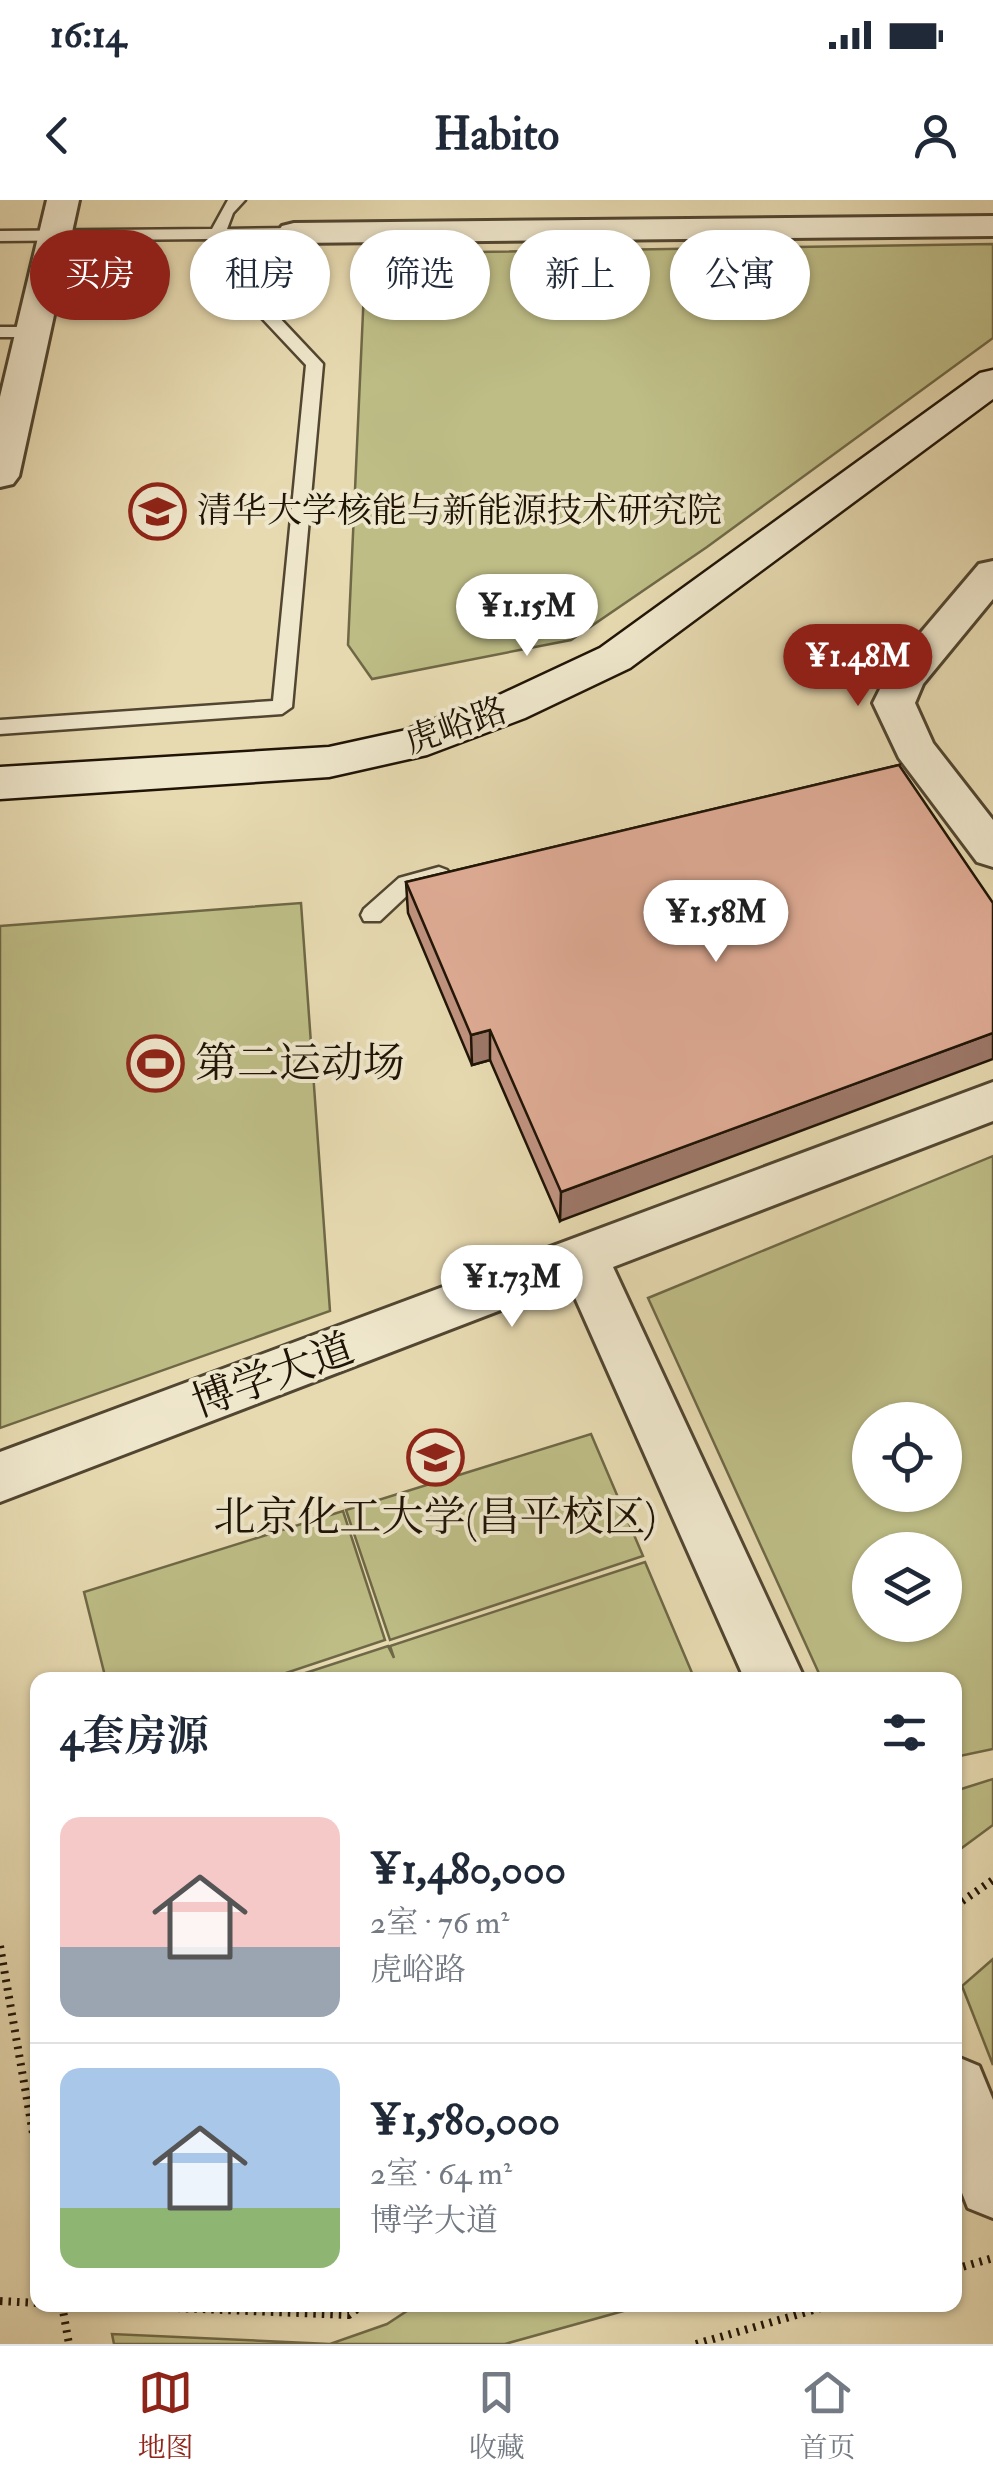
<!DOCTYPE html>
<html lang="zh">
<meta charset="utf-8">
<style>
:root{--surface:#fff;--page:#f2f2f3;--text:#1f2937;--muted:#747a83;--line:#e0e1e3;--accent:#8f2418}
body{margin:0;font-family:"IM FELL Double Pica","Noto Serif SC",serif;background:var(--page);color:var(--text);height:100vh;display:flex;flex-direction:column;font-size:38px;white-space:nowrap}
*{box-sizing:border-box;margin:0}
p{font-size:32px;color:var(--muted)}
.icon{flex:none;width:55px;height:55px;fill:none;stroke:currentColor;stroke-width:2;stroke-linecap:round;stroke-linejoin:round}
.map{position:relative;flex:1;overflow:hidden}
.panel{position:absolute;left:30px;top:1472px;width:932px;height:640px;display:flex;flex-direction:column;background:var(--surface);border-radius:20px;box-shadow:0 2px 8px #0004}
.panel>*{flex:none}
.guide{position:absolute;left:30px;top:30px;width:935px;height:90px;display:flex;gap:20px}
.tools{position:absolute;left:852px;top:1202px;display:grid;gap:20px}
.tools a{display:grid;place-items:center;width:110px;height:110px;border-radius:50%;background:var(--surface);box-shadow:0 2px 8px #0004;font-size:50px}
.price{position:absolute;translate:-50% -85px;padding:0 22px;border-radius:35px;background:#fff;color:#222;font-size:32px;line-height:65px;filter:drop-shadow(0 2px 5px #0008)}
.price::after{content:'';position:absolute;left:50%;top:60px;width:30px;height:22px;margin-left:-15px;background:inherit;clip-path:polygon(0 0,100% 0,50% 100%)}
.price.current{background:var(--accent);color:#fff}
ul{padding:0;list-style:none}
li{display:flex;align-items:center;gap:30px;height:250px;padding:0 30px}
li+li{border-top:2px solid var(--line)}
li span{display:grid;place-items:center;flex:none;width:280px;height:200px;border-radius:20px;color:#555}
li>.icon{margin-inline-start:auto}
span .icon{width:120px;height:120px;fill:#fffc;stroke-width:1}
li b{font-size:42px}
h2{display:flex;justify-content:space-between;align-items:center;height:120px;padding:0 30px;font-size:42px}
.chip{padding:0 35px;border-radius:45px;background:var(--surface);box-shadow:0 2px 8px #0004;font-size:35px;line-height:90px}
.chip.current{background:var(--accent);color:#fff}
.status{display:flex;justify-content:space-between;align-items:center;height:70px;padding:0 50px;background:var(--surface);direction:ltr}
.status svg{height:28px;fill:currentColor}
header{display:flex;justify-content:space-between;align-items:center;height:130px;padding:0 30px;background:var(--surface);font-size:45px;font-weight:800}
.dock{display:flex;justify-content:space-around;align-items:center;height:140px;border-top:2px solid var(--line);background:var(--surface);font-size:28px;color:var(--muted)}
.dock a{display:grid;justify-items:center;gap:5px}
.dock .current{color:var(--accent)}
.map>svg:first-child{display:block}
.green{fill:#bebd86;stroke:#6e6846;stroke-width:2.5;fill-rule:evenodd}
.lines{fill:none;stroke-linecap:round;stroke-linejoin:round}
.lane-casing{stroke:#514631;stroke-width:5}
.street-casing{stroke:#514631;stroke-width:6}
.secondary-casing{stroke:#1f1406;stroke-width:5}
.path{stroke:#1f1406;stroke-width:8;stroke-dasharray:2.5 6;stroke-linecap:butt}
.lane{fill:#efe7cc;fill-rule:evenodd}
.street{fill:#efe7cc;fill-rule:evenodd}
.secondary{fill:#efe7cc;fill-rule:evenodd}
.wall{fill:#c19481;stroke:#1f1406;stroke-width:2.5}
.shaded-wall{fill:#9d7869;stroke:#1f1406;stroke-width:2.5}
.building{fill:#e0ac96;stroke:#1f1406;stroke-width:2.5}
.labels{text-anchor:middle;dominant-baseline:central;stroke-width:8;stroke-linejoin:round;paint-order:stroke}
.far-poi-label{font-size:35px;fill:#1f1406;stroke:#efe7cc;text-anchor:start}
.far-street-label{font-size:35px;fill:#1f1406;stroke:#efe7cc}
.poi-label{font-size:42px;fill:#1f1406;stroke:#efe7cc;text-anchor:start}
.street-label{font-size:42px;fill:#1f1406;stroke:#efe7cc}
</style>
<div class="status"><b>16:14</b><svg viewBox="0 0 49 12"><path d="M0 12V9h3v3zM5 12V6h3v6zM10 12V3h3v9zM15 12V0h3v12zM26 1h20v11H26zM47 4h2v5h-2z"/></svg></div>
<header><svg class="icon" aria-label="back" viewBox="0 0 24 24"><path d="M15 5l-7 7 7 7"/></svg>Habito<svg class="icon" aria-label="person" viewBox="0 0 24 24"><circle cx="12" cy="8" r="4"/><path d="M4 21q1-7 8-7t8 7"/></svg></header>
<div class="map">
<svg width="993" height="2144" viewBox="0 0 993 2144">
<rect width="100%" height="100%" fill="#e7dab1"/>
<filter id="stains"><feTurbulence type="fractalNoise" baseFrequency=".002" numOctaves="4"/><feColorMatrix values="0 0 0 0 .2 0 0 0 0 .09 0 0 0 0 .02 0 0 0 .5 -.17"/></filter>
<radialGradient id="worn" r=".72"><stop offset=".6" stop-color="#630" stop-opacity="0"/><stop offset="1" stop-color="#630" stop-opacity=".3"/></radialGradient>
<!-- green -->
<g class="green">
<path d="M 993,44 L 993,138 L 707,347 L 571,440 L 372,479 L 348,445 L 365,68 L 407,53 Z"/>
<path d="M 301,703 L 330,1111 L 0,1228 L 0,726 Z"/>
<path d="M 993,956 L 993,1549 L 955,1557 L 955,1480 L 822,1480 L 648,1098 ZM 870,1220 L 945,1220 L 945,1295 L 870,1295 ZM 870,1350 L 945,1350 L 945,1425 L 870,1425 Z"/>
<path d="M 591,1234 L 643,1356 L 390,1440 L 346,1310 Z"/>
<path d="M 343,1311 L 385,1440 L 265,1480 L 106,1480 L 84,1392 Z"/>
<path d="M 645,1362 L 695,1480 L 284,1480 L 388,1446 L 394,1458 L 390,1446 Z"/>
<path d="M 993,1579 L 993,1625 L 955,1653 L 955,1591 Z"/>
<path d="M 993,1759 L 993,1865 L 962,1786 Z"/>
<path d="M 416,2105 L 645,2105 L 505,2144 L 114,2144 L 112,2134 L 330,2144 L 387,2124 Z"/>
</g>
<g class="lines">
<defs>
<g id="lane">
<path d="M 228,0 L 245,0 L 233,13 L 227,29 L 294,28 L 302,33 L 294,38 L 226,38 L 226,61 L 323,164 L 292,507 L 282,514 L 0,534 L 0,520 L 273,501 L 306,165 L 212,65 L 210,39 L 0,41 L 0,31 L 212,29 Z"/>
<path d="M 0,127 L 33,127 L 41,132 L 33,137 L 0,137 Z"/>
<path d="M 439,667 L 447,670 L 450,675 L 447,680 L 414,689 L 380,721 L 364,721 L 361,715 L 364,709 L 399,678 Z"/>
</g>
<g id="street">
<path d="M 47,0 L 79,0 L 19,276 L 13,284 L 0,287 L 0,197 Z"/>
<path d="M 993,16 L 993,36 L 294,43 L 282,40 L 277,33 L 282,26 L 294,23 Z"/>
<path d="M 993,361 L 993,399 L 923,484 L 915,503 L 933,543 L 993,620 L 993,667 L 977,662 L 899,558 L 873,503 L 890,469 L 979,364 Z"/>
<path d="M 993,882 L 993,921 L 613,1067 L 805,1480 L 745,1480 L 569,1084 L 0,1302 L 0,1252 Z"/>
<path d="M 955,1856 L 979,1866 L 993,1900 L 993,2018 L 968,2008 L 955,1975 Z"/>
</g>
<path id="secondary" d="M 993,170 L 993,199 L 630,468 L 525,518 L 427,555 L 329,577 L 0,599 L 0,567 L 329,547 L 402,531 L 493,498 L 600,448 L 980,173 Z"/>
</defs>
<!-- lane casing -->
<use href="#lane" class="lane-casing"/>
<!-- street casing -->
<use href="#street" class="street-casing"/>
<!-- secondary casing -->
<use href="#secondary" class="secondary-casing"/>
<!-- path -->
<g class="path">
<path d="M 955,1706 L 993,1680"/>
<path d="M 0,1746 L 38,1962"/>
<path d="M 955,2069 L 993,2058"/>
<path d="M 0,2101 L 38,2103"/>
<path d="M 62,2105 L 69,2144"/>
<path d="M 101,2105 L 349,2115 L 363,2105"/>
<path d="M 696,2144 L 831,2105"/>
</g>
<!-- lane -->
<use href="#lane" class="lane"/>
<!-- street -->
<use href="#street" class="street"/>
<!-- secondary -->
<use href="#secondary" class="secondary"/>
</g>
<!-- wall -->
<path class="wall" d="M 899,565 L 560,1021 L 490,860 L 472,865 L 408,713 L 406,682 Z"/>
<!-- shaded-wall -->
<g class="shaded-wall">
<path d="M 490,830 L 490,860 L 472,865 L 471,835 Z"/>
<path d="M 993,833 L 993,859 L 560,1021 L 561,992 Z"/>
</g>
<!-- building -->
<path class="building" d="M 899,565 L 993,703 L 993,833 L 561,992 L 490,830 L 471,835 L 406,682 Z"/>
<!-- icons -->
<defs>
<symbol id="university-ring" viewBox="-11 -11 22 22"><circle r="9.5" fill="#efe7cc" stroke="#8f2418" stroke-width="1.5"/><path d="M0-5L7-2L0 1L-7-2ZM-4 1L0 2.5L4 1V4Q0 6-4 4Z" fill="#8f2418"/></symbol>
<symbol id="stadium-ring" viewBox="-11 -11 22 22"><circle r="9.5" fill="#efe7cc" stroke="#8f2418" stroke-width="1.5"/><path d="M0-5a6.5 5 0 1 0 0 10a6.5 5 0 1 0 0-10ZM-3.5-1.8h7v3.6h-7Z" fill="#8f2418"/></symbol>
</defs>
<g fill-rule="evenodd">
<use href="#university-ring" x="126" y="280" width="63" height="63"/>
<use href="#stadium-ring" x="124" y="832" width="63" height="63"/>
<use href="#university-ring" x="404" y="1226" width="63" height="63"/>
</g>
<g class="labels">
<!-- far-poi labels -->
<g class="far-poi-label">
<text x="197" y="311">清华大学核能与新能源技术研究院</text>
</g>
<!-- far-street labels -->
<g class="far-street-label">
<text transform="translate(456 526) rotate(-19)">虎峪路</text>
</g>
<!-- poi labels -->
<g class="poi-label">
<text x="195" y="864">第二运动场</text>
<text x="435" y="1318" text-anchor="middle">北京化工大学(昌平校区)</text>
</g>
<!-- street labels -->
<g class="street-label">
<text transform="translate(273 1176) rotate(-20)">博学大道</text>
</g>
</g>
<rect width="100%" height="100%" filter="url(#stains)"/>
<rect width="100%" height="100%" fill="url(#worn)"/>
</svg>
<div class="tools">
<a><svg class="icon" aria-label="locate" viewBox="0 0 24 24"><circle cx="12" cy="12" r="6"/><path d="M12 2v4M12 18v4M2 12h4M18 12h4"/></svg></a>
<a><svg class="icon" aria-label="layers" viewBox="0 0 24 24"><path d="M12 4l9 5-9 5-9-5zM3 14l9 5 9-5"/></svg></a>
</div>
<b class="price" style="left:527px;top:459px">¥1.15M</b>
<b class="price current" style="left:858px;top:509px">¥1.48M</b>
<b class="price" style="left:716px;top:765px">¥1.58M</b>
<b class="price" style="left:512px;top:1130px">¥1.73M</b>
<div class="guide">
<a class="chip current">买房</a>
<a class="chip">租房</a>
<a class="chip">筛选</a>
<a class="chip">新上</a>
<a class="chip">公寓</a>
</div>
<section class="panel">
<h2>4套房源<svg class="icon" aria-label="filters" viewBox="0 0 24 24"><path d="M4 7h16M4 17h16"/><circle cx="9" cy="7" r="2"/><circle cx="15" cy="17" r="2"/></svg></h2>
<ul>
<li><span style="background:linear-gradient(#f6c9c9 65%,#9aa5b1 0)"><svg class="icon" aria-label="home" viewBox="0 0 24 24"><path d="M3 11l9-7 9 7M6 9v11h12V9"/></svg></span><div><b>¥1,480,000</b><p>2室 · 76 m²</p><p>虎峪路</p></div></li>
<li><span style="background:linear-gradient(#a9c7e8 70%,#8fb573 0)"><svg class="icon" aria-label="home" viewBox="0 0 24 24"><path d="M3 11l9-7 9 7M6 9v11h12V9"/></svg></span><div><b>¥1,580,000</b><p>2室 · 64 m²</p><p>博学大道</p></div></li>
</ul>
</section>
</div>
<nav class="dock">
<a class="current"><svg class="icon" aria-label="map" viewBox="0 0 24 24"><path d="M3 6l6-2 6 2 6-2v14l-6 2-6-2-6 2zM9 4v14M15 6v14"/></svg>地图</a>
<a><svg class="icon" aria-label="saved" viewBox="0 0 24 24"><path d="M7 4h10v16l-5-4-5 4z"/></svg>收藏</a>
<a><svg class="icon" aria-label="home" viewBox="0 0 24 24"><path d="M3 11l9-7 9 7M6 9v11h12V9"/></svg>首页</a>
</nav>
